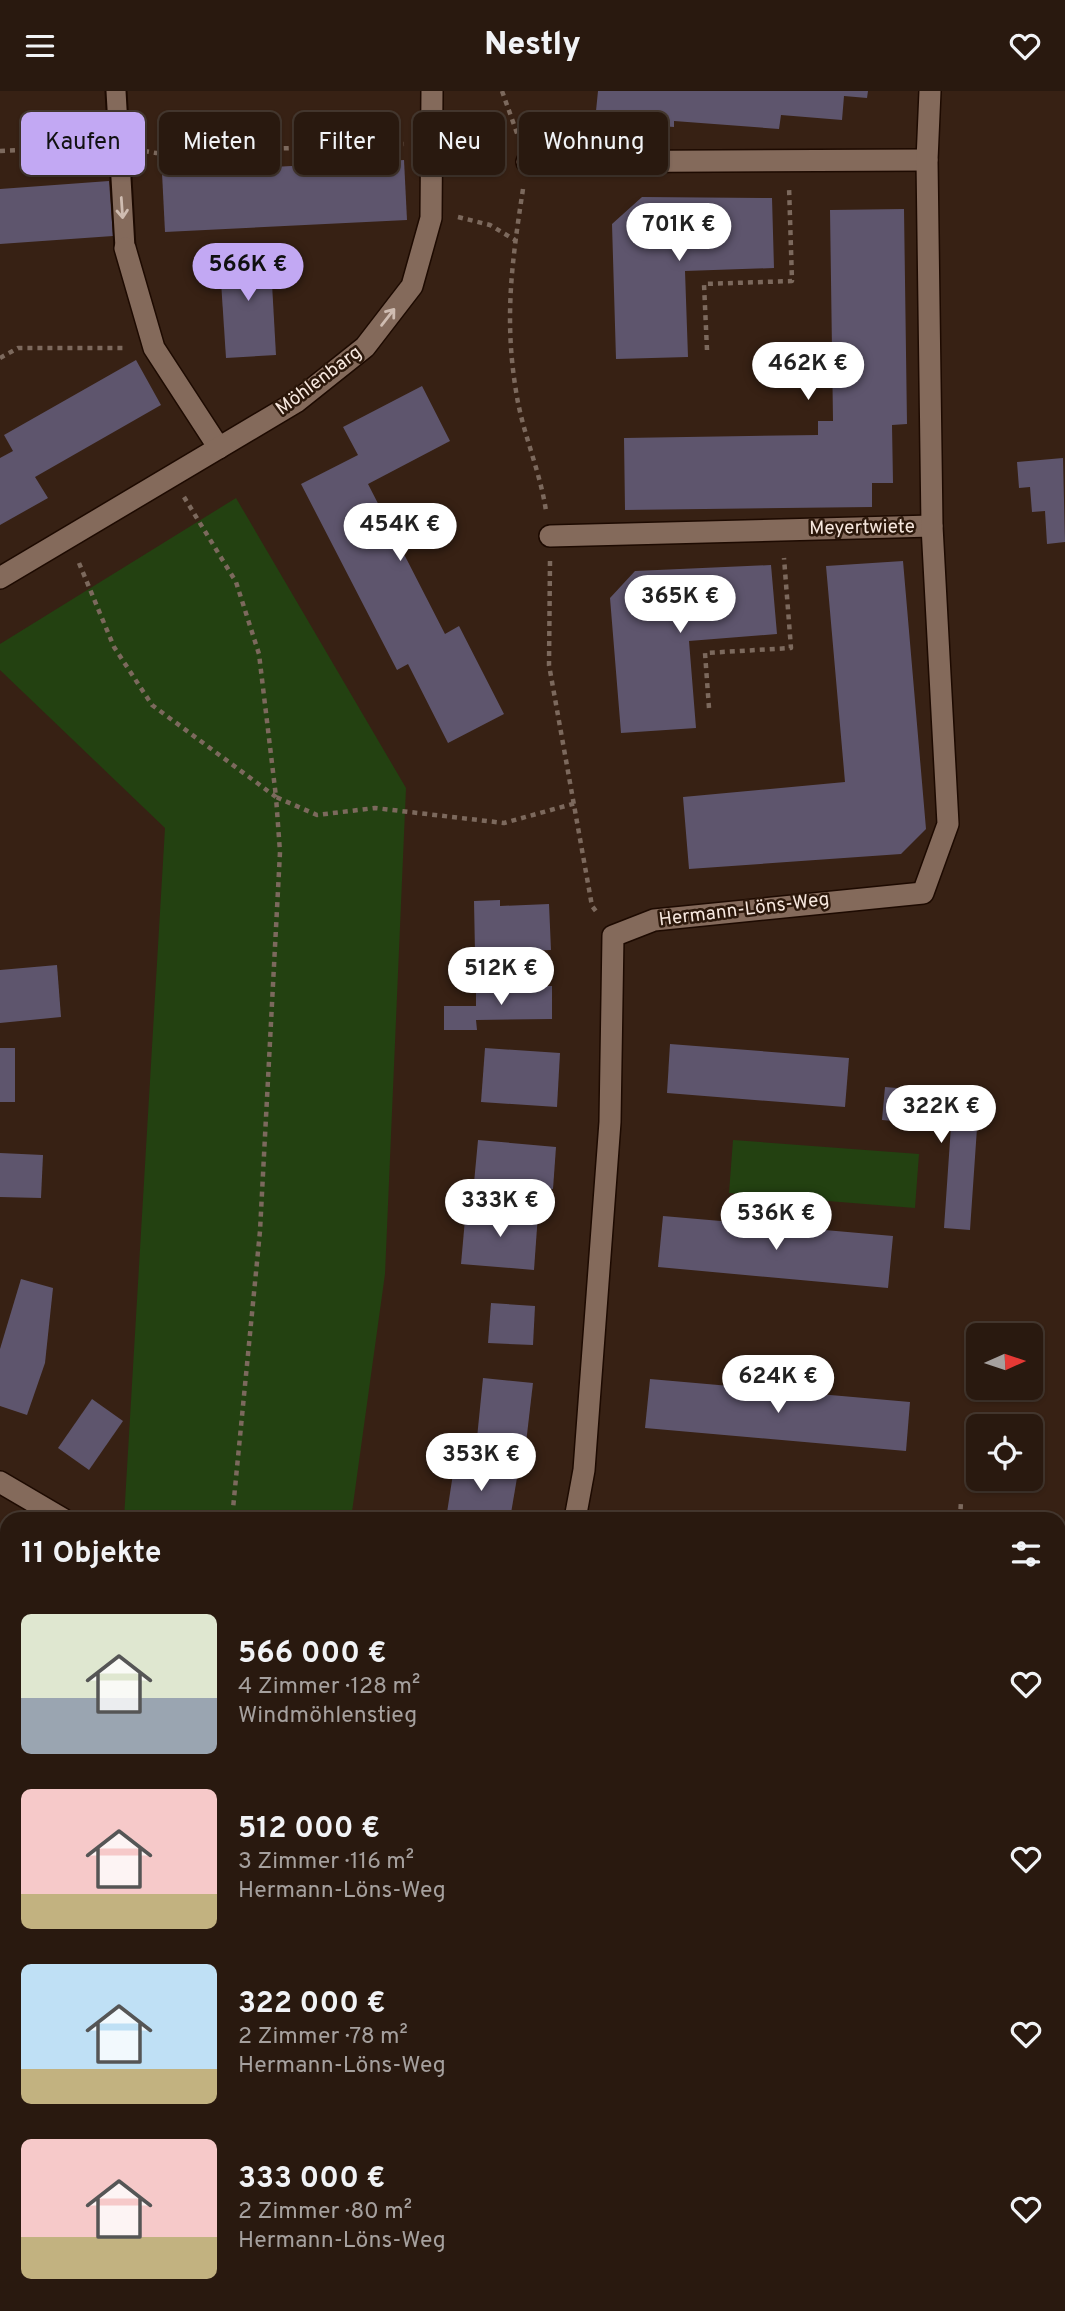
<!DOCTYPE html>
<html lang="de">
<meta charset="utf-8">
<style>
:root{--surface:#29190f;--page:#35261d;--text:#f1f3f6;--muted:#a5a09e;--line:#45382f;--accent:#c2a8f3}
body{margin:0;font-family:Overpass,sans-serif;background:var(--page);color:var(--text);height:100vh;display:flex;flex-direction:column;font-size:26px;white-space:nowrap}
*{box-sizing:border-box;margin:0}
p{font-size:23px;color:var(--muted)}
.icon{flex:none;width:38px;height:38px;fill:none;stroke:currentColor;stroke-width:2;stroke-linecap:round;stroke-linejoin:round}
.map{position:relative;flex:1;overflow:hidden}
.sheet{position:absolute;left:0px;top:1421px;width:1066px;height:800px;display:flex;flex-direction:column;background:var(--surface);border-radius:21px 21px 0 0;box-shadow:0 2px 5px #0004,0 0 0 2px var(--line)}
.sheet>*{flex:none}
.hud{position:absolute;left:21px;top:21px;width:700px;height:63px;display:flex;gap:14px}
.needle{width:46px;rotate:87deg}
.tools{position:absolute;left:966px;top:1232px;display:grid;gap:14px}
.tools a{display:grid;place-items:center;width:77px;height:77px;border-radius:10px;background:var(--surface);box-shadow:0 2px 5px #0004,0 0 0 2px var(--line);font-size:35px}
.price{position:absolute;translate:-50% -60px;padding:0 16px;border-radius:24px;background:#fff;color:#222;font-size:23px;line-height:46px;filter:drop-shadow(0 2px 4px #0008)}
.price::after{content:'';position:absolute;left:50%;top:42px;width:21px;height:16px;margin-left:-10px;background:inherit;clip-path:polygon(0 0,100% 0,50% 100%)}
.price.current{background:var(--accent);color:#111}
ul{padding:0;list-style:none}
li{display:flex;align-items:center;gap:21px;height:175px;padding:0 21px}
li span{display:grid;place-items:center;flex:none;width:196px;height:140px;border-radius:10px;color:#555}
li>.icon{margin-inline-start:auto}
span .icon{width:84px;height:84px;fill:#fffc;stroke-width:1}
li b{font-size:30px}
h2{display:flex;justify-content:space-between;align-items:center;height:84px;padding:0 21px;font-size:30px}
.chip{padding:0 24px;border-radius:10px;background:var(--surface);box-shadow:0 2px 5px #0004,0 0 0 2px var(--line);font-size:24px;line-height:63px}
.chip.current{background:var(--accent);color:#111}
header{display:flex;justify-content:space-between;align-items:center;height:91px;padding:0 21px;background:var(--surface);font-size:32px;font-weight:800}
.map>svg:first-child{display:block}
.commercial{fill:#3c2a23}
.green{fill:#234111}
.building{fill:#5e556d}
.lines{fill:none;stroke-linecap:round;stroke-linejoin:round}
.lane-casing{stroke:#1d0a01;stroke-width:23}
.street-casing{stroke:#1d0a01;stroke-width:24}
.secondary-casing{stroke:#1d0a01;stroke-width:24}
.path{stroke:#7c695d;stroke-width:4.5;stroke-dasharray:5 5;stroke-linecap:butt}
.lane{stroke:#846a5b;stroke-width:19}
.street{stroke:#846a5b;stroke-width:21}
.secondary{stroke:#846a5b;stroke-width:21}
.oneway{stroke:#cfbcb1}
.labels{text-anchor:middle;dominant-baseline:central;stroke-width:5;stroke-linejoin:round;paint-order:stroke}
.street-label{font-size:19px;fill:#f7e8df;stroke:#2c180b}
</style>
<header><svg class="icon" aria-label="menu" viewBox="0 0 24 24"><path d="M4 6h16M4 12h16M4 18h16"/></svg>Nestly<svg class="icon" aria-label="heart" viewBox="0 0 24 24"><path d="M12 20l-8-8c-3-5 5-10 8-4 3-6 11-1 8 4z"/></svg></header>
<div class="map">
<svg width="1065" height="2220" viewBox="0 0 1065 2220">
<rect width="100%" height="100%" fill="#372114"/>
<!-- commercial -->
<path class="commercial" d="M 1059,2058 L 1065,2060 L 1065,2220 L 922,2220 L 918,2214 L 1059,2214 Z"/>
<!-- green -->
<g class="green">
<path d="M 236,407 L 406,697 L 385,1183 L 351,1428 L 124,1428 L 165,737 L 0,579 L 0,553 Z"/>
<path d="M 733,1049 L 919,1063 L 915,1117 L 729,1102 Z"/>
<path d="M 7,1690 L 7,2088 L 0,2096 L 0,1702 Z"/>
</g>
<!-- building -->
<g class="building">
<path d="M 598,0 L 868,0 L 867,7 L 844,5 L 842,29 L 781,24 L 779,38 L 674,30 L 674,36 L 595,30 Z"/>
<path d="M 404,69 L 407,129 L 165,141 L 162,82 Z"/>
<path d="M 109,90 L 113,145 L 0,153 L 0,98 Z"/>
<path d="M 642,106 L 772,107 L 774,177 L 685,180 L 688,266 L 616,268 L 612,133 Z"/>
<path d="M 904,118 L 907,333 L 892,334 L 893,392 L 872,392 L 872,416 L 625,419 L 624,347 L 818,344 L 818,330 L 833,330 L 830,119 Z"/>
<path d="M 270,157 L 276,264 L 226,267 L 219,160 Z"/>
<path d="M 136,269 L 161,314 L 35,386 L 48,407 L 0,434 L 0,367 L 13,360 L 4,344 Z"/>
<path d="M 422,295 L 450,350 L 368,393 L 445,543 L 459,535 L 504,623 L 448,652 L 408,573 L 397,579 L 301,393 L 358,364 L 343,336 Z"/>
<path d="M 1063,367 L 1065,451 L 1047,453 L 1045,420 L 1032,421 L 1030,396 L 1019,397 L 1017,371 Z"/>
<path d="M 903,470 L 926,738 L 901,763 L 689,778 L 683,706 L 845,691 L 826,475 Z"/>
<path d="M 771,474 L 777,543 L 689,550 L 696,637 L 621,642 L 610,507 L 635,480 Z"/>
<path d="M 500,809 L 500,815 L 549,813 L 551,859 L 475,862 L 474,810 Z"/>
<path d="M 57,874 L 61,926 L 0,932 L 0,879 Z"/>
<path d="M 552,895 L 552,928 L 476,929 L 477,939 L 444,939 L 444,915 L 476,915 L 476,896 Z"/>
<path d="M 670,953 L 849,967 L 845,1016 L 667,1002 Z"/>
<rect x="0" y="957" width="15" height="54"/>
<path d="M 485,957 L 560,962 L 557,1016 L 481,1011 Z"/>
<path d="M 885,996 L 954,1002 L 951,1035 L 977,1037 L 970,1139 L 944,1137 L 951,1035 L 882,1029 Z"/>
<path d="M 478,1049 L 556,1056 L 553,1098 L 474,1092 Z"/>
<path d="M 0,1062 L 43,1064 L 41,1107 L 0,1106 Z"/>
<path d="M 466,1117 L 538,1123 L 534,1179 L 461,1173 Z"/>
<path d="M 663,1125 L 893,1145 L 888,1197 L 658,1176 Z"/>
<path d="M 21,1188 L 53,1197 L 45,1272 L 27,1324 L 0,1315 L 0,1258 Z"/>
<path d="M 491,1212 L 535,1215 L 533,1254 L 488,1252 Z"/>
<path d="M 483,1287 L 533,1292 L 526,1352 L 477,1347 Z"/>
<path d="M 650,1288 L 910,1311 L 906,1360 L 645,1337 Z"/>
<path d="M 92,1308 L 123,1330 L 89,1379 L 58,1357 Z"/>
<path d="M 455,1370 L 518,1381 L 510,1428 L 446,1428 Z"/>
<path d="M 1064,1912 L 1065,1912 L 1065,1960 L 1059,1958 L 1059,1931 Z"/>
<path d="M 1059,1988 L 1065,1989 L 1065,2046 L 1059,2045 Z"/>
<path d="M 1059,2078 L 1065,2080 L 1065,2174 L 1060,2194 Z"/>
<path d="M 707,2214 L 735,2214 L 725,2220 L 711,2220 Z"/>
<path d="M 948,2214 L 1054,2214 L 1053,2220 L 952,2220 Z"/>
</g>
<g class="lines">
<defs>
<path id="lane" d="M 116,0 L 125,157"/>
<g id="street">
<path d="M 527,71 L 927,69"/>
<path d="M 125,157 L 154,257 L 219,357"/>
<path d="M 550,445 L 932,435"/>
<path d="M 0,487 L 296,311 L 365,256 L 412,195 L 431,127 L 432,0"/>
<path d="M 575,1428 L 584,1379 L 610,1031 L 613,845 L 654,829 L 923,802 L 948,733 L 932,435 L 927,69 L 930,0"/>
<path d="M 259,2220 L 265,2214"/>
</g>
<g id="secondary">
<path d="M 0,1391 L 63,1428"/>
<path d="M 885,2214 L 889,2220"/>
</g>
</defs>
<!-- lane casing -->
<use href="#lane" class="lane-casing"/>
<!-- street casing -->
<use href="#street" class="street-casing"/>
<!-- secondary casing -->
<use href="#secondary" class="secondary-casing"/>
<!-- path -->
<g class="path">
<path d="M 502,0 L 518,45"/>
<path d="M 0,60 L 94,56"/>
<path d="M 144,60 L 156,62 L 404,53"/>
<path d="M 523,98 C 512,170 504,227 516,300 C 522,341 540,379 546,420"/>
<path d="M 458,126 L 490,134 L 515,149"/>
<path d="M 707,259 L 704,193 L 792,190 L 789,95"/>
<path d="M 0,267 L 18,257 L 126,257"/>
<path d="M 184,406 L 236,491 L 259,563 L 276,706 L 317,724 L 375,717 L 504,732 L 576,712"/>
<path d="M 550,470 L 549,574 L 592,815 L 598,823"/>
<path d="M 79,472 L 114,556 L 152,614 L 276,706 L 280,761 L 260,1140 L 232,1428"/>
<path d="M 709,617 L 705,562 L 791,557 L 784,467"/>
<path d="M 960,1428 L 961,1410"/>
<path d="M 0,1931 L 7,1922"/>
</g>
<!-- lane -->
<use href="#lane" class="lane"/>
<!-- street -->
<use href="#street" class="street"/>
<!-- secondary -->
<use href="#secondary" class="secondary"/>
</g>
<!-- one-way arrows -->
<defs><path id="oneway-shaft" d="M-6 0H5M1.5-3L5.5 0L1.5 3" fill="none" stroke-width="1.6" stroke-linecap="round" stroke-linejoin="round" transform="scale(1.75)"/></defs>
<g class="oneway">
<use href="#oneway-shaft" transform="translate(122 117) rotate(86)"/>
<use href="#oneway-shaft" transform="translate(388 226) rotate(-52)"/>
</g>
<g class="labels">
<!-- street labels -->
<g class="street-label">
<text transform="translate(319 290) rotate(-37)">Möhlenbarg</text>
<text transform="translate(862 437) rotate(-1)">Meyertwiete</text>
<text transform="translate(744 819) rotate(-7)">Hermann-Löns-Weg</text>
</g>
</g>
</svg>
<div class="tools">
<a><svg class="needle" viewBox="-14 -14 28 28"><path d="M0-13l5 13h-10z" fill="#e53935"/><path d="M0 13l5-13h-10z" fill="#a5a09e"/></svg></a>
<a><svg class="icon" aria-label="locate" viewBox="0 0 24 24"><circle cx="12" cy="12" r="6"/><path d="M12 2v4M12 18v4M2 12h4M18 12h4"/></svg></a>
</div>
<b class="price" style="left:679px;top:172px">701K €</b>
<b class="price current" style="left:248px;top:212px">566K €</b>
<b class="price" style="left:808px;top:311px">462K €</b>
<b class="price" style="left:400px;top:472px">454K €</b>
<b class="price" style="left:680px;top:544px">365K €</b>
<b class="price" style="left:501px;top:916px">512K €</b>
<b class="price" style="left:941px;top:1054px">322K €</b>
<b class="price" style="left:500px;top:1148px">333K €</b>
<b class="price" style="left:776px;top:1161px">536K €</b>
<b class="price" style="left:778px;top:1324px">624K €</b>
<b class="price" style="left:481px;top:1402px">353K €</b>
<div class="hud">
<a class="chip current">Kaufen</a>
<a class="chip">Mieten</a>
<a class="chip">Filter</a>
<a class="chip">Neu</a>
<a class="chip">Wohnung</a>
</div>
<section class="sheet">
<h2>11 Objekte<svg class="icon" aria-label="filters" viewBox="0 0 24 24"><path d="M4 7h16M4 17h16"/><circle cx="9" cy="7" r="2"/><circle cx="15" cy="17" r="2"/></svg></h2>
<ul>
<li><span style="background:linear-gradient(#dfe7d0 60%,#9aa5b1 0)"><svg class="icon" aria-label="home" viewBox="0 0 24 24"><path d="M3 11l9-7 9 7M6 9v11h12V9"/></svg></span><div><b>566 000 €</b><p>4 Zimmer · 128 m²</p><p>Windmöhlenstieg</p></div><svg class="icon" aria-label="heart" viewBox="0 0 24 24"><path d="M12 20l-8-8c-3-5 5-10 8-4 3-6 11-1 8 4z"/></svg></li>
<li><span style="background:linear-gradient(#f6c9c9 75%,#c2b280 0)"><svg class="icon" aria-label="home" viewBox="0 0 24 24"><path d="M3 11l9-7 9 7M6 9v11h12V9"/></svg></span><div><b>512 000 €</b><p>3 Zimmer · 116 m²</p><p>Hermann-Löns-Weg</p></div><svg class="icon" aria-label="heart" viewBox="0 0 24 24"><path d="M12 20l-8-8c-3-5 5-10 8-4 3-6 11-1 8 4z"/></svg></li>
<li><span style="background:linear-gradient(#bfe0f5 75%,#c2b280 0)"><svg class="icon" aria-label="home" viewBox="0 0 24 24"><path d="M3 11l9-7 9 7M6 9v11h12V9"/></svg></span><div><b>322 000 €</b><p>2 Zimmer · 78 m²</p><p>Hermann-Löns-Weg</p></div><svg class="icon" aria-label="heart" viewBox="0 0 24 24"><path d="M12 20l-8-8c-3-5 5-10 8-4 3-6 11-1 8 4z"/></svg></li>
<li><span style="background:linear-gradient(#f6c9c9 70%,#c2b280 0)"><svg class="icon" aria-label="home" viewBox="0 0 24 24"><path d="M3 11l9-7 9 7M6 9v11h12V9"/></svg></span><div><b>333 000 €</b><p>2 Zimmer · 80 m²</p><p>Hermann-Löns-Weg</p></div><svg class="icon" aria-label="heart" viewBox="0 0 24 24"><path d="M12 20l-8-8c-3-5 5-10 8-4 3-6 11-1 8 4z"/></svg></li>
</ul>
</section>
</div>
